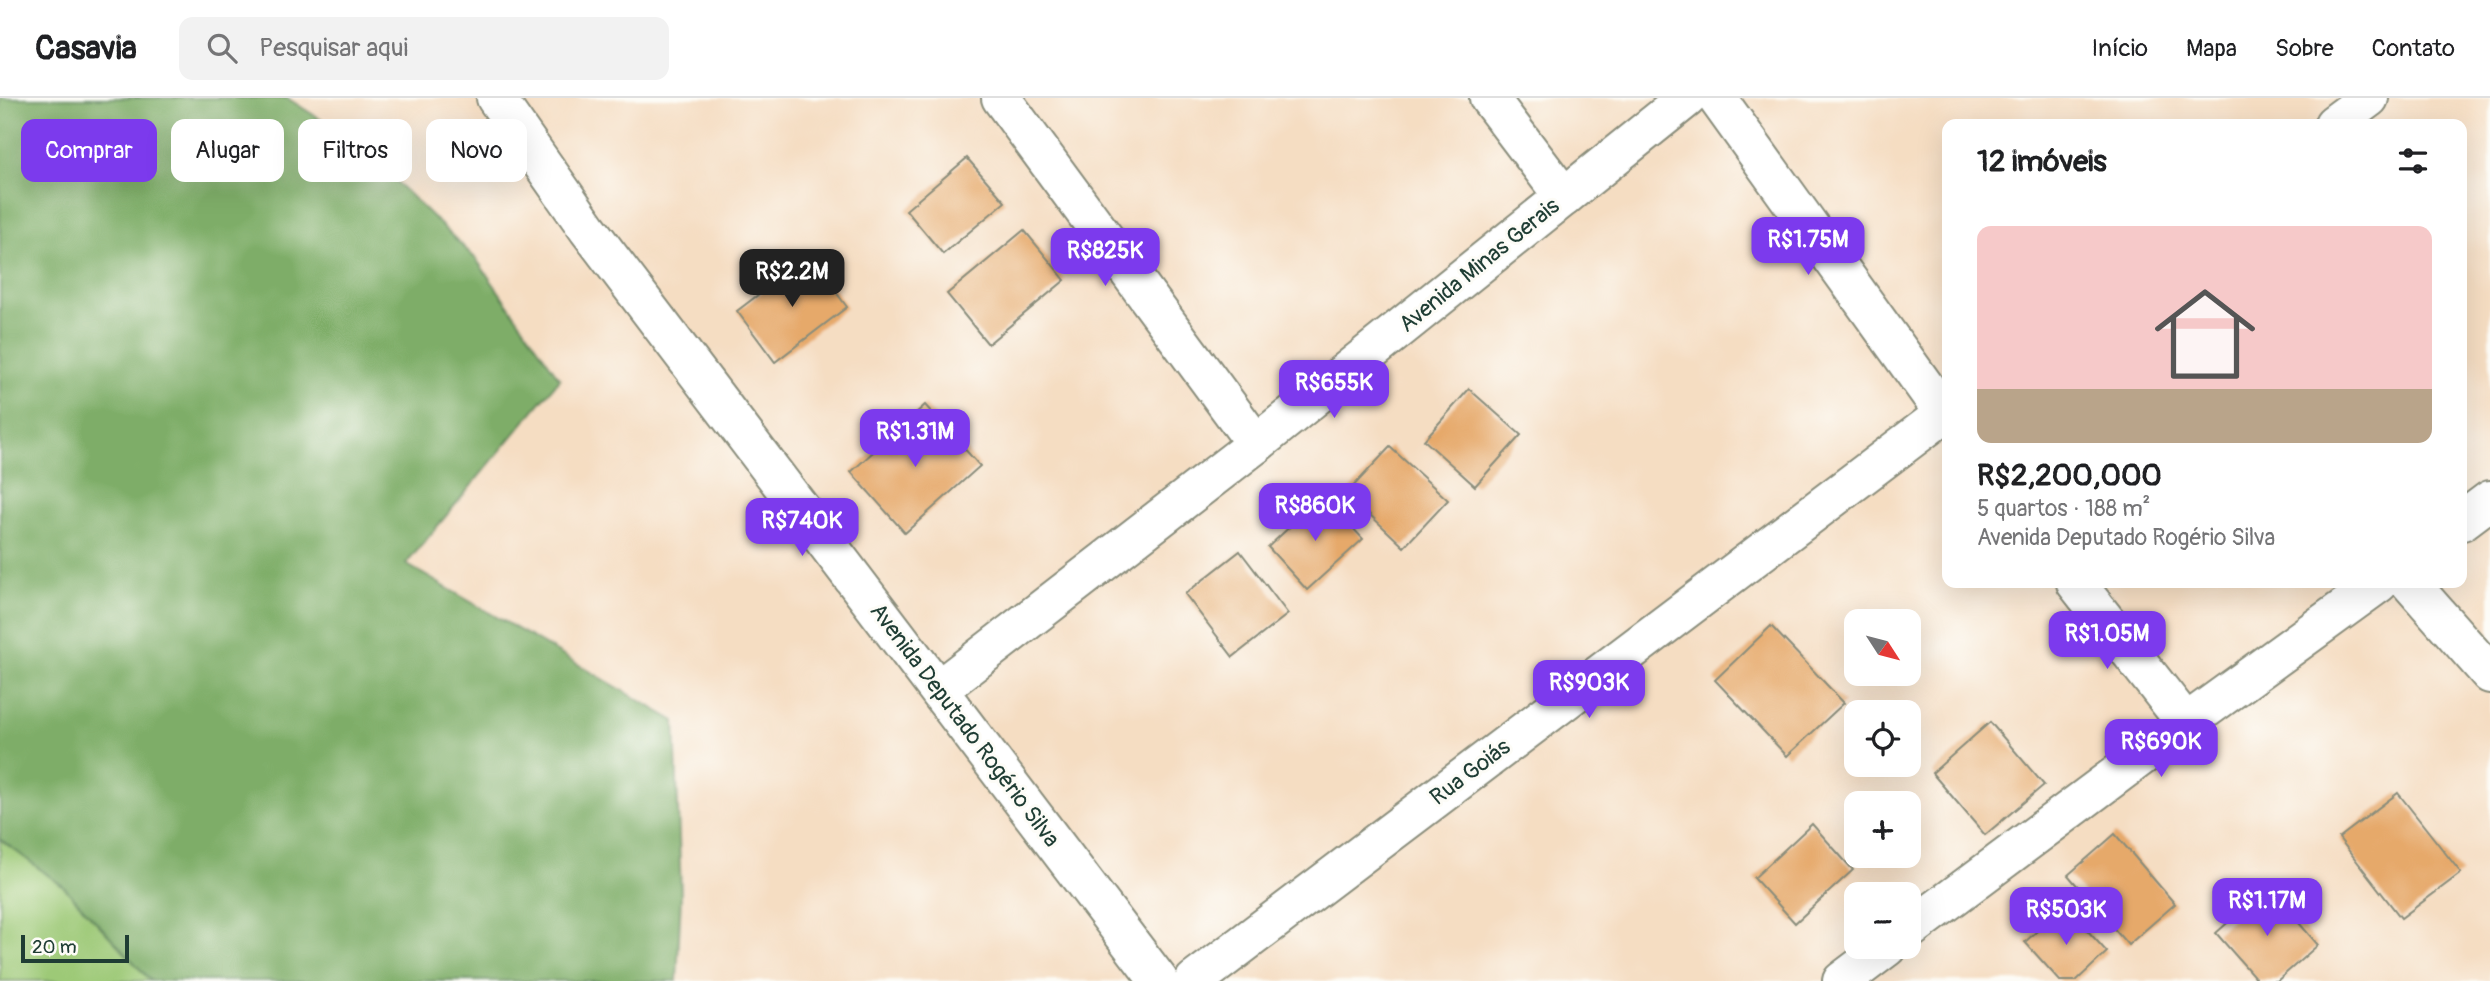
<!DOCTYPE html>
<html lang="pt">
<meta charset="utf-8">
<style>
:root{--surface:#fff;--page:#f2f2f2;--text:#202124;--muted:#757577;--line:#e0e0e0;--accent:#7c3aed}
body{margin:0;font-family:Pangolin,sans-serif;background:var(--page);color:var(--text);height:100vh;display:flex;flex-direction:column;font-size:26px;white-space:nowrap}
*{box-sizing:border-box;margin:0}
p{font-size:23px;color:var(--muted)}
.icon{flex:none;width:38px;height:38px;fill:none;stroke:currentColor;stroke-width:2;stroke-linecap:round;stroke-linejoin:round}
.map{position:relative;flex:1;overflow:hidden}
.details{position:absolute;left:1942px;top:21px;width:525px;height:469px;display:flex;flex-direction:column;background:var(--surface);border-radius:14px;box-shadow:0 7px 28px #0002}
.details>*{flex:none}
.banner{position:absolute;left:21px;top:21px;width:665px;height:63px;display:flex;gap:14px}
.needle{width:46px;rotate:126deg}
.tools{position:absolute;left:1844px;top:511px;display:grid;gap:14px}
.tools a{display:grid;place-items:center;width:77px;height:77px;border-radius:14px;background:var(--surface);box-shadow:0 7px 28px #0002;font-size:35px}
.scale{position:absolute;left:21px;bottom:18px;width:108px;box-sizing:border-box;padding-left:7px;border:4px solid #1f3d34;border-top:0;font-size:19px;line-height:24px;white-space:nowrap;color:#1f3d34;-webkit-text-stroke:5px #fdfcf7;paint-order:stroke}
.price{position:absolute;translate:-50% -60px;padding:0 16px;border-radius:14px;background:var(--accent);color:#fff;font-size:23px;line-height:46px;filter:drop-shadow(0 2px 4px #0008)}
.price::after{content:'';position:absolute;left:50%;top:42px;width:21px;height:16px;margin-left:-10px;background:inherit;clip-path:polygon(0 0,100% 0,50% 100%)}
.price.on{background:#222;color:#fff}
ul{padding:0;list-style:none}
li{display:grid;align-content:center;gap:14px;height:371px;padding:0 35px}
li+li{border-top:2px solid var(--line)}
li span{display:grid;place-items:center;height:217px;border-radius:14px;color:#555}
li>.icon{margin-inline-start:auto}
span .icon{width:126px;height:126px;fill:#fffc;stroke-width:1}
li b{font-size:30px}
h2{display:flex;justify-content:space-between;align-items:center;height:84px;padding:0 35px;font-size:30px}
.pill{padding:0 24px;border-radius:14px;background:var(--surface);box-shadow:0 7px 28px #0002;font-size:24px;line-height:63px}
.pill.on{background:var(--accent);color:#fff}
header{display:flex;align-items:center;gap:42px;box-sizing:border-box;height:98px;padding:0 35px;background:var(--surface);border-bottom:2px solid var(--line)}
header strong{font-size:33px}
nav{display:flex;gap:38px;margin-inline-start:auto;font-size:24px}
.search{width:490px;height:63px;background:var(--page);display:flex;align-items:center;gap:18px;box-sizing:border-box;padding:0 24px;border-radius:14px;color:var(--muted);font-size:26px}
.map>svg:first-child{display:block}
.green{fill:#9dc977;stroke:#5e8356;stroke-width:2}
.forest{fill:#7ead68;stroke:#4e754e;stroke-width:2}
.building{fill:#e6a96b}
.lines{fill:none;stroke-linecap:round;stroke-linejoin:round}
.street-casing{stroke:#8a8d7b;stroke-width:42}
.secondary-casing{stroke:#8a8d7b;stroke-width:42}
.street{stroke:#fff;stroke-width:38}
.secondary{stroke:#fff;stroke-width:38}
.labels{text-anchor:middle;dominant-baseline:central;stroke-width:6;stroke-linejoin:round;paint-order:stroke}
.street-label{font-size:23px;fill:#1f3d34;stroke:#fdfcf7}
</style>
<header>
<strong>Casavia</strong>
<div class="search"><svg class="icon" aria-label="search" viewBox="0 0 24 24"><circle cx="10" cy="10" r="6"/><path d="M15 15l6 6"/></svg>Pesquisar aqui</div>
<nav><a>Início</a><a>Mapa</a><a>Sobre</a><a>Contato</a></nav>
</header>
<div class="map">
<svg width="2490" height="883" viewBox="0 0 2490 883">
<rect width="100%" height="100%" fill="#fdfcf7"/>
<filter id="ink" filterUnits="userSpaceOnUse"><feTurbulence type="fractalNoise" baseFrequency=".0143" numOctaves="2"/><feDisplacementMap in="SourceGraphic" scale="14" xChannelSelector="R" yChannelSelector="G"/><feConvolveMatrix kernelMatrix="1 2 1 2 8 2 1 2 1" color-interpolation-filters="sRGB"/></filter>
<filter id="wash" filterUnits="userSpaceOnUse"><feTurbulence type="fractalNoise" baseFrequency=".00686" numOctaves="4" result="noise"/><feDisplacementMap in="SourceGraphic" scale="28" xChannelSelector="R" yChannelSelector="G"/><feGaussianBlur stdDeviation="1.57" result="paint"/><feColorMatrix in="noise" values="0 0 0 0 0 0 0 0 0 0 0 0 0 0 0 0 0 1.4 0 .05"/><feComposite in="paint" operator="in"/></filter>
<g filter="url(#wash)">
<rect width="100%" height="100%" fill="#f5ddc2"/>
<!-- green -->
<path class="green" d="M 0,741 L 64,789 L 151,883 L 0,883 Z"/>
<!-- forest -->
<path class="forest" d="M 0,0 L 287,0 L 353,42 L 476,161 L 560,281 L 406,466 L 675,623 L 681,797 L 677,883 L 151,883 L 64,789 L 0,741 Z"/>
<g id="blocks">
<!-- building -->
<g class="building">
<path d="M 967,60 L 1005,104 L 943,156 L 906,112 Z"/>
<path d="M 1024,132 L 1065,182 L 988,246 L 947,196 Z"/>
<path d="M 809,158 L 847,209 L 775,264 L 737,213 Z"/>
<path d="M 1469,291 L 1521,337 L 1475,388 L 1424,342 Z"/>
<path d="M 925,307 L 980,368 L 905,435 L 851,374 Z"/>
<path d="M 1390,349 L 1448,402 L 1404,449 L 1347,395 Z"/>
<path d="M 1323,398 L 1363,441 L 1307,492 L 1268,449 Z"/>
<path d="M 1240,453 L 1288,516 L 1233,559 L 1185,496 Z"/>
<path d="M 1771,528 L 1844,605 L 1787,658 L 1715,582 Z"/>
<path d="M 1990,624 L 2044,687 L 1985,737 L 1932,675 Z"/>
<path d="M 2398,695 L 2461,775 L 2401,820 L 2339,740 Z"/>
<path d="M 1812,726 L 1853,772 L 1795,825 L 1754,780 Z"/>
<path d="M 2115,736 L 2175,806 L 2128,847 L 2068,777 Z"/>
<path d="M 2268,789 L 2318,847 L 2277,883 L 2258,883 L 2216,835 Z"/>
<path d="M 2065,808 L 2107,854 L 2076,883 L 2060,883 L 2025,844 Z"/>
</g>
</g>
</g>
<g filter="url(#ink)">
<use href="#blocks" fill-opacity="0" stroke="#8a8d7b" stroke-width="2"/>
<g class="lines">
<defs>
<g id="street">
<path d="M 1001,0 L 1256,346"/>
<path d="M 1489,0 L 1564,99"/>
<path d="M 1717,0 L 1948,321"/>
<path d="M 2334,26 L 2369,0"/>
<path d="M 2462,423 L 2490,402"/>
<path d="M 2076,485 L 2186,625"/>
<path d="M 2410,485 L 2490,576"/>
<path d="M 939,591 L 1256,346 L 1687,0"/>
<path d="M 1909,832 L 2186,625 L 2379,485"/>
<path d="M 1194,883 L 1948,313"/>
<path d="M 1842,883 L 1887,849"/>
</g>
<path id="secondary" d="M 496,0 L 588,131 L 1159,883"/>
</defs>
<!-- street casing -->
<use href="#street" class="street-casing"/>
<!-- secondary casing -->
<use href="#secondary" class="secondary-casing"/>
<!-- street -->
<use href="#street" class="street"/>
<!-- secondary -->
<use href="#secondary" class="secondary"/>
</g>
</g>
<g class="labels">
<!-- street labels -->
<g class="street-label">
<text transform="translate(1479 167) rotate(-39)">Avenida Minas Gerais</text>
<text transform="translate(965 627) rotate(53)">Avenida Deputado Rogério Silva</text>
<text transform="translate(1470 674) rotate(-37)">Rua Goiás</text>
</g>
</g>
</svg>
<div class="tools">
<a><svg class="needle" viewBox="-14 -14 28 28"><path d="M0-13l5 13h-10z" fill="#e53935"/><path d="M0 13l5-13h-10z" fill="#757577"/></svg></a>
<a><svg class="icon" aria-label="locate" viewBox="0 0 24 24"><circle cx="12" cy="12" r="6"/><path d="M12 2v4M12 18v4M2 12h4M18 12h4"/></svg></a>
<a>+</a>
<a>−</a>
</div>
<div class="scale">20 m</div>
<b class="price" style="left:1808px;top:179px">R$1.75M</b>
<b class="price" style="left:1105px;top:190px">R$825K</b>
<b class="price on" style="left:792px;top:211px">R$2.2M</b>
<b class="price" style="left:1334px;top:322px">R$655K</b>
<b class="price" style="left:915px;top:371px">R$1.31M</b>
<b class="price" style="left:1315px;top:445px">R$860K</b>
<b class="price" style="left:802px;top:460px">R$740K</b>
<b class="price" style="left:2107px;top:573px">R$1.05M</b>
<b class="price" style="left:1589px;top:622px">R$903K</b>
<b class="price" style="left:2161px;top:681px">R$690K</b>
<b class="price" style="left:2267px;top:840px">R$1.17M</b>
<b class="price" style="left:2066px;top:849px">R$503K</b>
<div class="banner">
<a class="pill on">Comprar</a>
<a class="pill">Alugar</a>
<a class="pill">Filtros</a>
<a class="pill">Novo</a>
</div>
<section class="details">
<h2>12 imóveis<svg class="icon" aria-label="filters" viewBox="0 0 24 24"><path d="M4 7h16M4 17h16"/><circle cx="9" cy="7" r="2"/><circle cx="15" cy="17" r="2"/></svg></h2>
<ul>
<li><span style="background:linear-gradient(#f6c9c9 75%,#b9a48a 0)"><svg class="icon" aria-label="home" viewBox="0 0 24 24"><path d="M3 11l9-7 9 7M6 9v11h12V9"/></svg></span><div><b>R$2,200,000</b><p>5 quartos · 188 m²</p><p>Avenida Deputado Rogério Silva</p></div></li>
</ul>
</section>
</div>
